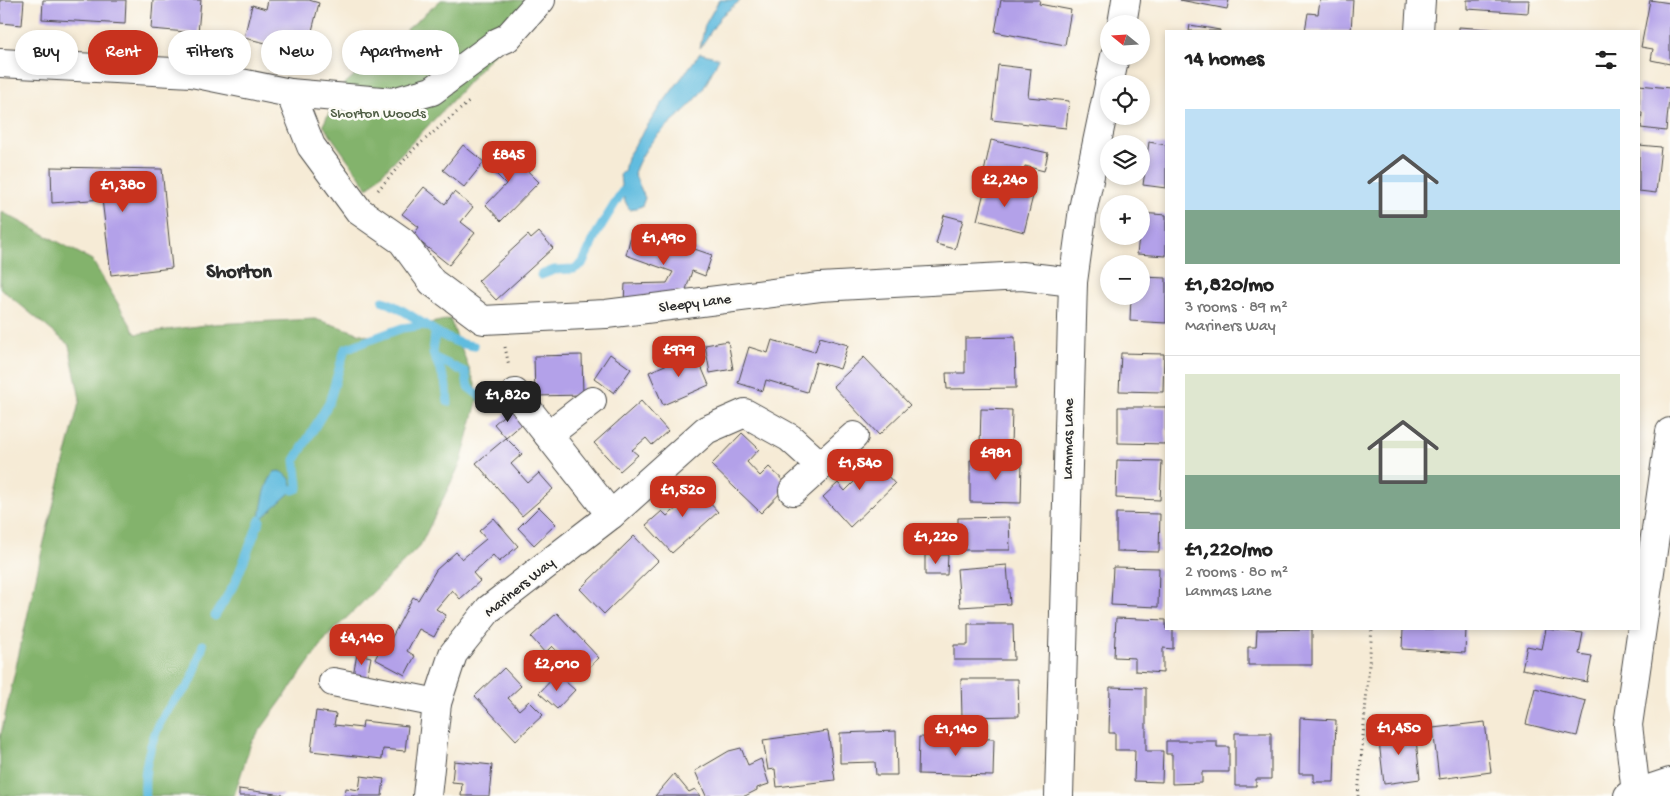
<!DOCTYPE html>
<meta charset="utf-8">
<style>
:root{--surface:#fff;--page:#f6f6f6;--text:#222;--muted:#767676;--line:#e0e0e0;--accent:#c8321e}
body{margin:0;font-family:"Gochi Hand",sans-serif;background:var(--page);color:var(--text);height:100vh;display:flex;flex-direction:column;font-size:19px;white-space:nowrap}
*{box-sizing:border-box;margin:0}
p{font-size:16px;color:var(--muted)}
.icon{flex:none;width:28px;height:28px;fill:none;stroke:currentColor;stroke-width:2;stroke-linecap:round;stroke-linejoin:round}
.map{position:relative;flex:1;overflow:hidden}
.panel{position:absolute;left:1165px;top:30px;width:475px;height:600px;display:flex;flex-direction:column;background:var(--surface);border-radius:0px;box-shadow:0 2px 8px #0003}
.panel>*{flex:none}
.banner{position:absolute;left:15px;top:30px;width:475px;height:45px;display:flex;gap:10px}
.needle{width:32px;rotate:288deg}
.fabs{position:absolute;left:1100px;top:15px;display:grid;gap:10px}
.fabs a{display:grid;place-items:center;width:50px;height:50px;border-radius:50%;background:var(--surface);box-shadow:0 2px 8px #0003;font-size:25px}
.price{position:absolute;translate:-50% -42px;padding:0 11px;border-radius:10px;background:var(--accent);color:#fff;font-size:16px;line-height:32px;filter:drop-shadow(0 1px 2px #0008)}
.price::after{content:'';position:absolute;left:50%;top:30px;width:15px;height:11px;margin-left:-8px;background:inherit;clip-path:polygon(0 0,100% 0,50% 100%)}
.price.current{background:#222;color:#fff}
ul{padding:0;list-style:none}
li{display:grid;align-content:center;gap:10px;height:265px;padding:0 20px}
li+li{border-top:1px solid var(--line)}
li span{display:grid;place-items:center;height:155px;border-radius:0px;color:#555}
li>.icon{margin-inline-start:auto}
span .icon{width:90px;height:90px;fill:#fffc;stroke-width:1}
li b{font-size:21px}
h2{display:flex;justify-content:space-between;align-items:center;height:60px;padding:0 20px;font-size:21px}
.chip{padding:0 18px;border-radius:22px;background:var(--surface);box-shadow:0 2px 8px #0003;font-size:18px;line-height:45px}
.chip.current{background:var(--accent);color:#fff}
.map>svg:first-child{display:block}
.forest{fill:#83b36c;stroke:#576f4c}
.water{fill:#61bcdf;stroke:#467485}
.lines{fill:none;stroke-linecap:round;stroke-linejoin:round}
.stream{stroke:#61bcdf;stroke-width:9}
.building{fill:#b3a1e9}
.minor-casing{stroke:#494845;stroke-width:30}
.tertiary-casing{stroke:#494845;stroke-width:30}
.path{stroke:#494845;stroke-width:3;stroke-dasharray:1 4;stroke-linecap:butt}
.minor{stroke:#fff;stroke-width:28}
.tertiary{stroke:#fff;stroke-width:28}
.labels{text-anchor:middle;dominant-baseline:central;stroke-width:5;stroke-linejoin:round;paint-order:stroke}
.park-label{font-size:15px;fill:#4f5d44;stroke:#fdfcf7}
.street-label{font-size:15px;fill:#2b2b2b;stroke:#fdfcf7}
.district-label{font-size:20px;font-weight:bold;fill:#2b2b2b;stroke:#fdfcf7}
</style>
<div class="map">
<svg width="1670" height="796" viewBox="0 0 1670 796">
<rect width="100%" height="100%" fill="#fdfcf7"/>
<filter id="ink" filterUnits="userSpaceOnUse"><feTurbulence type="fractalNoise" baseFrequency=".02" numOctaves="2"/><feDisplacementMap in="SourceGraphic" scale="10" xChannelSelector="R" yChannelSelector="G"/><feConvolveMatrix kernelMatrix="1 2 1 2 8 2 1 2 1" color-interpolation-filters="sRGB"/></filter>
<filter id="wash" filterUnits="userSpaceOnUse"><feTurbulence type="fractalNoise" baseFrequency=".0096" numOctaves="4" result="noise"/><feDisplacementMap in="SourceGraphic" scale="20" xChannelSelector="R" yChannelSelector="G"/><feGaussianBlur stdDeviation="1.12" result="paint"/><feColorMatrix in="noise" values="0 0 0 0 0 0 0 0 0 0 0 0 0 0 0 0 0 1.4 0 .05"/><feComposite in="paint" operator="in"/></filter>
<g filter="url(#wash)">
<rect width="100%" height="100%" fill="#f6ebd6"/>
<!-- forest -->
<g class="forest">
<path d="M 441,0 L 541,0 L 450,103 L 368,188 L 323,125 L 342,86 Z"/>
<path d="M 2,212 L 92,260 L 136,334 L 213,324 L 315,319 L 368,336 L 450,319 L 479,394 L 461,462 L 420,546 L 327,637 L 251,743 L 234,796 L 0,796 L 0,738 L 44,542 L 80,399 L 69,345 L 0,288 Z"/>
</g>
<!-- water -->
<g class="water">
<path d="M 719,0 L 741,0 L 721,16 L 700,48 L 705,25 Z"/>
<path d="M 700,53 L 719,58 C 712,71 706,87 696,99 C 670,127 649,134 634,173 L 645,198 L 642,206 L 630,210 C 622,198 621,188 620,173 L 624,172 L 627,157 L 659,108 Z"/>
<path d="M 279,471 C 289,475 292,480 293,490 L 260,520 C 262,504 264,486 274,472 Z"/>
</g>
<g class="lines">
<!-- stream -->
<g class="stream">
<path d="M 595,236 L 622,192"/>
<path d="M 541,275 L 554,270 L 574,269 L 582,264 L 594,239"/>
<path d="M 383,301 C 415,312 438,342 474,346"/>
<path d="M 435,332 L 433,353 L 445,381 L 448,402"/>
<path d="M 435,358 L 465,372 L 468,387 L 484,399"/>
<path d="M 293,490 L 298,488 L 298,485 L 295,460 L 329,403 L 345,349 L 402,328 L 425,325"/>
<path d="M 215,616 L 235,583 L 260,520"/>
<path d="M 145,796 C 143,763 153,728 173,702 C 178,696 185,691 189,685 C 195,673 199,658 203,645"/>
</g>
</g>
<g id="blocks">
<!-- building -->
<g class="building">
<path d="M 0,0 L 24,0 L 22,25 L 0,23 Z"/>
<path d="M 43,0 L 126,0 L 125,24 L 42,19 Z"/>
<path d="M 153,0 L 201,0 L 198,33 L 151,29 Z"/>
<path d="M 268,0 L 309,0 L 319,3 L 304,63 L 264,52 L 266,43 L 244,38 L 252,5 L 266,9 Z"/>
<path d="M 1001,0 L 1040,0 L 1039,4 L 1071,10 L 1065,45 L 995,32 Z"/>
<path d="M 1180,0 L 1229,0 L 1227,9 Z"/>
<path d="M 1320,0 L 1353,0 L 1351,31 L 1305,31 L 1308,13 L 1318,14 Z"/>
<path d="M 1467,0 L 1529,0 L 1528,13 L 1467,9 Z"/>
<path d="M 1650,0 L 1670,3 L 1670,64 L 1651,60 L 1653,49 L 1641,47 Z"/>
<path d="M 1190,25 L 1220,30 L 1220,31 L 1189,31 Z"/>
<path d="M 1459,27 L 1503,30 L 1503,31 L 1459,31 Z"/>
<path d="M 998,65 L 1031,69 L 1028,97 L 1069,101 L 1066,128 L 992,120 Z"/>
<path d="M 1639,85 L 1670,88 L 1666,131 L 1641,128 L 1642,113 L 1639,112 Z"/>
<path d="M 991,140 L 1048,153 L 1044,171 L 1025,166 L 1022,180 L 984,172 Z"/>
<path d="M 1149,142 L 1166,145 L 1166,188 L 1143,185 Z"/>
<path d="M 463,145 L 484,162 L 464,187 L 443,170 Z"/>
<path d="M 1639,145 L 1661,147 L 1656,193 L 1639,191 Z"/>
<path d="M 502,146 L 539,182 L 501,221 L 486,205 L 506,184 L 484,162 Z"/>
<path d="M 51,167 L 162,169 L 172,268 L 111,275 L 102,199 L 52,203 Z"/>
<path d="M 986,184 L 1033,196 L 1024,232 L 977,220 Z"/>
<path d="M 424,187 L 445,204 L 454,192 L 473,207 L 461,222 L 475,233 L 449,265 L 413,236 L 419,227 L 402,214 Z"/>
<path d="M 1141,213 L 1166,215 L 1166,256 L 1137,254 L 1139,236 L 1141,236 Z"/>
<path d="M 944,215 L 963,220 L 955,249 L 936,244 Z"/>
<path d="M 633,228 L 712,255 L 705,276 L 692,271 L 684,296 L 624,302 L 625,284 L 667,283 L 673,272 L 626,255 Z"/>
<path d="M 539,232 L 553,248 L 496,300 L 478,281 L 528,235 L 531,239 Z"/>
<path d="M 1141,277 L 1166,278 L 1166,323 L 1130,321 L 1131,296 L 1141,296 Z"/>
<path d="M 820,337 L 848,345 L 840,369 L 816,362 L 807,392 L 766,380 L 763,391 L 738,383 L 749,347 L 768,353 L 772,340 L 815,352 Z"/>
<path d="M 1015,337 L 1016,388 L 947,389 L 946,373 L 965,373 L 965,338 Z"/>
<path d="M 728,341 L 733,369 L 710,373 L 705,345 Z"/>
<path d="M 695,352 L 709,385 L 663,405 L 649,372 Z"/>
<path d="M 1121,353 L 1164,354 L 1163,392 L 1119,391 Z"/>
<path d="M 610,354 L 631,369 L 614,393 L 594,378 Z"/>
<path d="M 582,355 L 583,395 L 535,396 L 534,356 Z"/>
<path d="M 864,357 L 910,405 L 879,435 L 833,386 Z"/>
<path d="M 641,401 L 668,431 L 652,445 L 646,438 L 632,450 L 638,455 L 620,471 L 594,443 Z"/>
<path d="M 1118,407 L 1166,407 L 1166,444 L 1118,443 Z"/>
<path d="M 511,409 L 523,423 L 506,438 L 494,424 Z"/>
<path d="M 981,409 L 1012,410 L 1011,445 L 980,444 Z"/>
<path d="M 742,433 L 759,449 L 747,462 L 760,476 L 769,467 L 788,485 L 761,513 L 711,465 Z"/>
<path d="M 506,438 L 522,454 L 511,464 L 528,483 L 539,473 L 553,489 L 522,516 L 476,463 Z"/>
<path d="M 868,454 L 895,484 L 850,527 L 823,497 L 838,483 L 845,491 L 858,478 L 850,469 Z"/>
<path d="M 970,460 L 1022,461 L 1021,503 L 970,502 Z"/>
<path d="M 1117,460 L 1162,461 L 1160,500 L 1116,498 Z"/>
<path d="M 691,482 L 718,512 L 672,553 L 646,525 L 662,511 L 667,516 L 678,507 L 672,500 Z"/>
<path d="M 539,507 L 556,524 L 534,545 L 518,528 Z"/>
<path d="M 1116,513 L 1160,514 L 1159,552 L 1116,551 Z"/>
<path d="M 1009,517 L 1010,550 L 958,550 L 958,518 Z"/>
<path d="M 494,518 L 518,546 L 499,562 L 493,555 L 473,573 L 480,581 L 460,599 L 452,590 L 436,609 L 446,615 L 434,637 L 419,629 L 407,651 L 415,656 L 405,675 L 375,659 L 386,638 L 390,641 L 413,597 L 418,600 L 436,570 L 456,552 L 462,559 L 486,539 L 479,531 Z"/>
<path d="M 634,536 L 658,561 L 604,614 L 580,589 Z"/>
<path d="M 925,555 L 948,555 L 947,575 L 925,575 Z"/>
<path d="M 1007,565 L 1010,604 L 960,607 L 957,569 Z"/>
<path d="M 1113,567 L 1159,568 L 1158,607 L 1111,605 Z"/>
<path d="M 557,613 L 599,658 L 575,680 L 562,666 L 567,662 L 552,646 L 545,653 L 531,637 Z"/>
<path d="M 1116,618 L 1166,620 L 1166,629 L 1173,629 L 1173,649 L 1163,648 L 1163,673 L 1135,671 L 1135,658 L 1114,657 Z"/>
<path d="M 968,624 L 1013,624 L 1014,660 L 954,660 L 954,645 L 968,645 Z"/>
<path d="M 1312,629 L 1312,665 L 1248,665 L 1248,647 L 1256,647 L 1257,630 Z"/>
<path d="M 1403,629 L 1466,629 L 1465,653 L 1402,649 Z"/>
<path d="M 1546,629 L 1583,633 L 1579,654 L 1592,656 L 1587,682 L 1522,669 L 1527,646 L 1542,649 Z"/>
<path d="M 357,654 L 371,657 L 367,678 L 353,675 Z"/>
<path d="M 504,668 L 521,686 L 508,698 L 519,710 L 529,701 L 543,715 L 516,740 L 475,696 Z"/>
<path d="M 557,674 L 575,690 L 557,709 L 539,693 Z"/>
<path d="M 961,679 L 1018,679 L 1019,716 L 962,717 Z"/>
<path d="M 1110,687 L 1146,688 L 1146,751 L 1163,751 L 1162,782 L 1134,781 L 1135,750 L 1115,750 L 1115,733 L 1109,733 Z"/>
<path d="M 1535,688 L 1586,701 L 1577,736 L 1526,724 Z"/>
<path d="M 316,711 L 336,714 L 334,725 L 362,728 L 363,721 L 408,726 L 405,751 L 383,749 L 382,759 L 311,751 Z"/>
<path d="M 1300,718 L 1336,720 L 1334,782 L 1314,782 L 1314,774 L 1299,774 Z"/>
<path d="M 1485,722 L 1491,772 L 1439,779 L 1433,728 Z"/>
<path d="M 1415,729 L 1420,779 L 1384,784 L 1378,733 Z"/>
<path d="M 828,731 L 835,780 L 777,787 L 775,769 L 768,770 L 763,740 Z"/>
<path d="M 896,731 L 897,775 L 876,775 L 875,762 L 840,763 L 840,733 Z"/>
<path d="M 1235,733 L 1271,733 L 1271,779 L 1256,779 L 1256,786 L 1235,786 Z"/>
<path d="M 919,737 L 994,739 L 993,776 L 918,774 Z"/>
<path d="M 1166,741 L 1217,741 L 1217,747 L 1229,747 L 1229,772 L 1202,772 L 1202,783 L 1172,784 L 1172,754 L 1166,754 Z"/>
<path d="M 741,748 L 748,765 L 761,759 L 769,784 L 757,788 L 757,790 L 745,796 L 706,796 L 695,771 L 729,751 Z"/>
<path d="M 454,761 L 492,765 L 489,796 L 461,796 L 462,783 L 452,782 Z"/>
<path d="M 674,774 L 689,792 L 695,789 L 700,796 L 655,796 Z"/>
<path d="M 361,776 L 384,779 L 382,796 L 345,796 L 346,788 L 359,790 Z"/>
<path d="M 239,789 L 283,795 L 283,796 L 239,796 Z"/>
</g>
</g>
</g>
<g filter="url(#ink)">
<use href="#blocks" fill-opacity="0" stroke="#494845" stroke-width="1"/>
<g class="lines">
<defs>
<g id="minor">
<path d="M 1122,24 L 1126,0"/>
<path d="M 1419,31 L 1421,0"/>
<path d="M 0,63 L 192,73 L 290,93 L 393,102 L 432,91 L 498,42 L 507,38 L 541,0"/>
<path d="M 1109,84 L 1115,56"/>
<path d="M 290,93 L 311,146 L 359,211 L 402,241 L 432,282 L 483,320 L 606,314 L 820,287 L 1022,276 L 1073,282"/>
<path d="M 515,393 L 611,515"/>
<path d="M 548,435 L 592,401"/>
<path d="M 793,491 L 854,436"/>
<path d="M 333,682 L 437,703"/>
<path d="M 1636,793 L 1628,725 L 1670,432"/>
<path d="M 427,796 L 437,703 L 453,654 L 489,609 L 611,515 L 706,430 L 745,413 L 790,438 L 821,466"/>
<path d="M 1059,796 L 1073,282 L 1083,209 L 1109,85"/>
</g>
<path id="tertiary" d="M 1628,796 L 1670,782"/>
</defs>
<!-- minor casing -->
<use href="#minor" class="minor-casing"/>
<!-- tertiary casing -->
<use href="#tertiary" class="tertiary-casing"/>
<!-- path -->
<g class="path">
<path d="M 378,190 L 414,149 L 470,101"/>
<path d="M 505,347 L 509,366"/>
<path d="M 1358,796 L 1372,629"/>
</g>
<!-- minor -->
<use href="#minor" class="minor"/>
<!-- tertiary -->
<use href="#tertiary" class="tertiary"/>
</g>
</g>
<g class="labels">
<!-- park labels -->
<g class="park-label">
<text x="378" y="114">Shorton Woods</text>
</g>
<!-- street labels -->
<g class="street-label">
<text transform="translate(695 304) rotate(-7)">Sleepy Lane</text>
<text transform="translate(1069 439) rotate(-89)">Lammas Lane</text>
<text transform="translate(520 588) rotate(-39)">Mariners Way</text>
</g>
<!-- district labels -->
<g class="district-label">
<text x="239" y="273">Shorton</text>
</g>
</g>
</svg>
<div class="fabs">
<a><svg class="needle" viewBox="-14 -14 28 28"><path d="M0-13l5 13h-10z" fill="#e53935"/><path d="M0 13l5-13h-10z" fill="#767676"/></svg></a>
<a><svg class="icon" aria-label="locate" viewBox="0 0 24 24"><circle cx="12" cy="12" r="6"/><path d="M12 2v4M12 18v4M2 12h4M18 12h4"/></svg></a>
<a><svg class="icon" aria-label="layers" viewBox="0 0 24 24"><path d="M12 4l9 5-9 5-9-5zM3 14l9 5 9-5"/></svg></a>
<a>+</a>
<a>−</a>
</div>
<b class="price" style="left:509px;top:183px">£845</b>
<b class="price" style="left:1005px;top:208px">£2,240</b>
<b class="price" style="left:123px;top:213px">£1,380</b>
<b class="price" style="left:664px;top:266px">£1,490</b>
<b class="price" style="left:679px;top:378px">£979</b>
<b class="price current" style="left:508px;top:423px">£1,820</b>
<b class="price" style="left:996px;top:481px">£981</b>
<b class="price" style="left:860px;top:491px">£1,540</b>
<b class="price" style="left:683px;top:518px">£1,520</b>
<b class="price" style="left:936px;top:565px">£1,220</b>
<b class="price" style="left:362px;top:666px">£4,140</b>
<b class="price" style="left:557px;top:692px">£2,010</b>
<b class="price" style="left:1399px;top:756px">£1,450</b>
<b class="price" style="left:956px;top:757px">£1,140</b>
<div class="banner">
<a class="chip">Buy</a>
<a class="chip current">Rent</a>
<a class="chip">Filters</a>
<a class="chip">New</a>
<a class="chip">Apartment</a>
</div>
<section class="panel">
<h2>14 homes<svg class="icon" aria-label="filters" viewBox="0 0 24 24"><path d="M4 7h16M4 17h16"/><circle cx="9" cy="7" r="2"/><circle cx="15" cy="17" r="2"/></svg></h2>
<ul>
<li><span style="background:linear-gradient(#bfe0f5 65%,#7fa58c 0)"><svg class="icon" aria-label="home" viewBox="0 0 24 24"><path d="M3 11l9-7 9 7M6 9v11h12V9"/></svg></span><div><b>£1,820/mo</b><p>3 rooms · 89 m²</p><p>Mariners Way</p></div></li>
<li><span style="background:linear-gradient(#dfe7d0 65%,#7fa58c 0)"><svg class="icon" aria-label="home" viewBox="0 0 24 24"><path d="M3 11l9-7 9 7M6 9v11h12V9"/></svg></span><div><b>£1,220/mo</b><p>2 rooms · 80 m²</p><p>Lammas Lane</p></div></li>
</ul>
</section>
</div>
